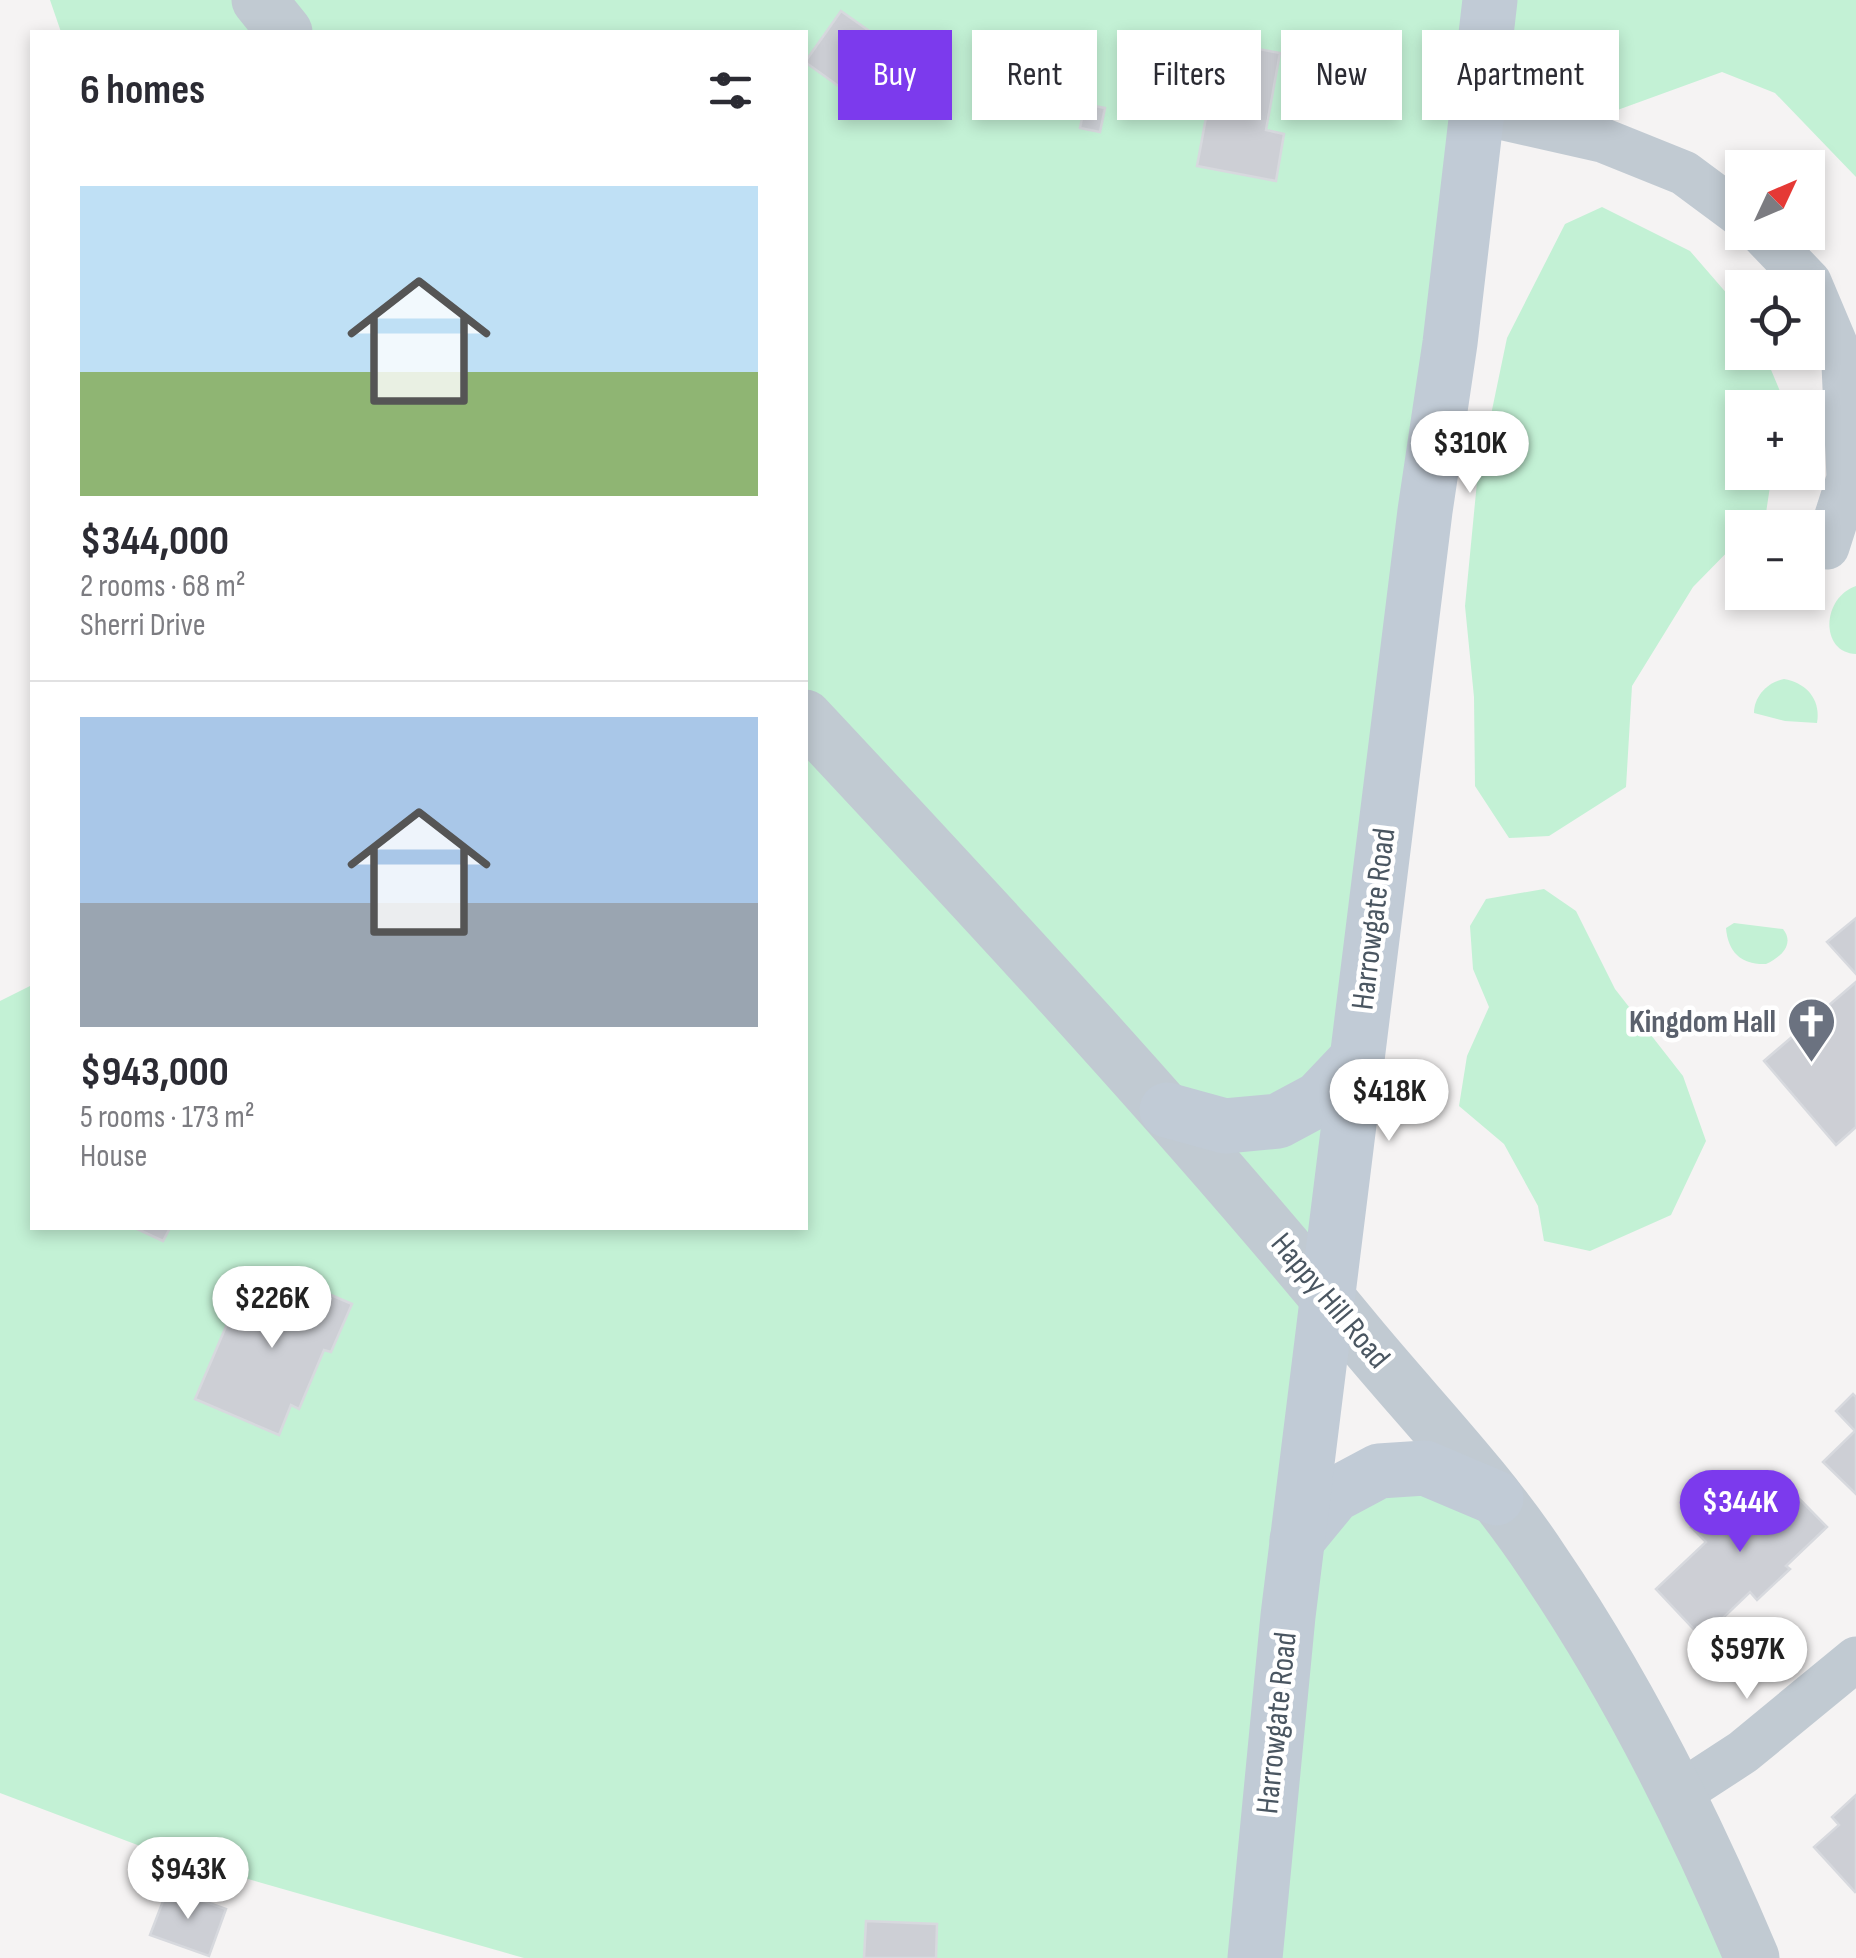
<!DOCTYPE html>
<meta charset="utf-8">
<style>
:root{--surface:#fff;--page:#f2f2f3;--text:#2b2b33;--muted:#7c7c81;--line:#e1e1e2;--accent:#7c3aed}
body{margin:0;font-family:"Sofia Sans Condensed",sans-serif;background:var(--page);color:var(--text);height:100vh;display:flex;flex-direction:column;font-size:38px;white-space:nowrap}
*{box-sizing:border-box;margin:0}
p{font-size:32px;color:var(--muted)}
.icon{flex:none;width:55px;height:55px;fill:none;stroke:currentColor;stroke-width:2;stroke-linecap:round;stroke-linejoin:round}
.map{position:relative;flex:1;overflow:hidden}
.sheet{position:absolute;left:30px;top:30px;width:778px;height:1200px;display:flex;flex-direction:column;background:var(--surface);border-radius:0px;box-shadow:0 5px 15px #0003}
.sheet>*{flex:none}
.guide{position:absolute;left:838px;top:30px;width:868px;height:90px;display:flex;gap:20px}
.needle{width:65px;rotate:46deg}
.controls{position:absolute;left:1725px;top:150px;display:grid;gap:20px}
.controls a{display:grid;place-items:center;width:100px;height:100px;border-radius:0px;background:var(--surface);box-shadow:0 5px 15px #0003;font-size:50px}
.price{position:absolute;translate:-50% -85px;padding:0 22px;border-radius:35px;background:#fff;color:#222;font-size:32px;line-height:65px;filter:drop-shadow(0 2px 5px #0008)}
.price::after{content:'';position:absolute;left:50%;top:60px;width:30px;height:22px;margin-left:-15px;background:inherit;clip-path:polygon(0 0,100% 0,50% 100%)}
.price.current{background:var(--accent);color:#fff}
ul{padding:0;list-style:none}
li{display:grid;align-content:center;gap:20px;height:530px;padding:0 50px}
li+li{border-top:2px solid var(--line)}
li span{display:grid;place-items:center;height:310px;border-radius:0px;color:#555}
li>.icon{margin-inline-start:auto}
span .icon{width:180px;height:180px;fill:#fffc;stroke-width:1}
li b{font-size:42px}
h2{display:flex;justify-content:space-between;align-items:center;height:120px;padding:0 50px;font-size:42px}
.pill{padding:0 35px;border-radius:0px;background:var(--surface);box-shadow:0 5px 15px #0003;font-size:35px;line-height:90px}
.pill.current{background:var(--accent);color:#fff}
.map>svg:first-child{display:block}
.green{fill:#c3f1d5}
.building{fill:#cdcfd5;stroke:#d7d9de;stroke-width:2.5}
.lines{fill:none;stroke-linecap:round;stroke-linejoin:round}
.minor{stroke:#c1cad2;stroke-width:45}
.tertiary{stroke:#c1cad2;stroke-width:55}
.secondary{stroke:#c1cbd6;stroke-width:55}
.labels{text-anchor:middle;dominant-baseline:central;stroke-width:9;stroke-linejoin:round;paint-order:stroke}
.street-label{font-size:32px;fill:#4a5661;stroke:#fff}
.worship-label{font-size:32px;font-weight:bold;fill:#5b616d;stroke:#fff;text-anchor:end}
</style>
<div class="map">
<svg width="1856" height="1958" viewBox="0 0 1856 1958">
<rect width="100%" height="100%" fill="#f5f3f3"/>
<!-- green -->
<g class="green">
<path d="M 50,0 L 1856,0 L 1856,177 L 1775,93 L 1722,72 L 1612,112 L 1602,140 L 1478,112 L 1297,1538 L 1379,1471 L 1496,1498 L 1752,1958 L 936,1958 L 937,1924 L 867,1921 L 864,1958 L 524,1958 L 164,1855 L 0,1793 L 0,1001 L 32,985 L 32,1228 L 805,1228 L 805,32 L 61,32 Z"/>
<path d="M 1602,207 L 1690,251 L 1742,311 L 1742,352 L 1764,353 L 1782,396 L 1781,407 L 1742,408 L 1742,472 L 1772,473 L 1766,513 L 1752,527 L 1742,528 L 1742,537 L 1693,587 L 1632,686 L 1626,787 L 1549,836 L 1509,838 L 1475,786 L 1474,697 L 1465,606 L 1477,482 L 1507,338 L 1565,224 Z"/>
<path d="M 1856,586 L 1856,654 C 1820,653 1821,598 1856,586 Z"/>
<path d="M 1784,679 C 1807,683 1821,700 1817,723 L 1785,721 L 1754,713 C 1754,696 1768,682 1784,679 Z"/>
<path d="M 1544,889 L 1576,911 L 1615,989 L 1683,1076 L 1706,1141 L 1671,1215 L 1590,1251 L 1544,1241 L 1538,1206 L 1504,1144 L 1459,1106 L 1467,1056 L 1489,1007 L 1473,969 L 1470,926 L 1486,899 Z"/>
<path d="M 1734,923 L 1783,929 C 1795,944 1781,957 1766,964 C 1742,965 1728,953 1726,928 Z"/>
</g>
<!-- building -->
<g class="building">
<path d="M 841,11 L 875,35 L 860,57 L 879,71 L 858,100 L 805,62 Z"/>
<path d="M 1220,42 L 1280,53 L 1266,130 L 1284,134 L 1276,181 L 1197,166 Z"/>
<path d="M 1085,104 L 1105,108 L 1100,132 L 1080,128 Z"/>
<path d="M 1856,918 L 1856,974 L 1827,942 Z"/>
<path d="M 1856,982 L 1856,1127 L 1836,1145 L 1764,1061 Z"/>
<path d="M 135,1228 L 170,1228 L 163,1241 Z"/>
<path d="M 266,1267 L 352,1304 L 331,1352 L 324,1350 L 299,1409 L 291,1405 L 279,1435 L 195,1399 L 236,1303 L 248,1308 Z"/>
<path d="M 1853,1394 L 1856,1397 L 1856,1494 L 1823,1462 L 1855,1431 L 1836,1411 Z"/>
<path d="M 1779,1478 L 1827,1527 L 1786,1566 L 1790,1569 L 1757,1600 L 1750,1592 L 1702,1638 L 1656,1589 L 1706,1542 L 1691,1527 L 1723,1498 L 1739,1516 Z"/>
<path d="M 1856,1795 L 1856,1891 L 1855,1892 L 1814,1847 L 1839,1825 L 1832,1817 Z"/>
<path d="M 168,1888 L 226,1909 L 209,1956 L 150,1935 Z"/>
<path d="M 866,1921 L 937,1924 L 936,1958 L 864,1958 Z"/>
</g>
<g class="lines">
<!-- minor -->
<g class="minor">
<path d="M 1478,112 L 1602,140 L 1684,173 L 1742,216"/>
<path d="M 1761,232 L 1809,282 L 1844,365 L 1849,478 L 1827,547"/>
<path d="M 1677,1795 L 1743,1752 L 1856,1659"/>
</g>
<!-- tertiary -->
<g class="tertiary">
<path d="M 259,0 L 285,32"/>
<path d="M 805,717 C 994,919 1182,1121 1358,1335 C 1420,1410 1488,1479 1542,1561 C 1626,1684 1694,1820 1752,1958"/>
</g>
<!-- secondary -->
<g class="secondary">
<path d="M 1167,1110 L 1225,1126 L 1278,1121 L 1319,1099 L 1356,1060"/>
<path d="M 1297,1540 L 1334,1495 L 1379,1471 L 1425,1468 L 1496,1498"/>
<path d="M 1255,1958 L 1288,1616 L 1425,511 L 1450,343 L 1490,0"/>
</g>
</g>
<!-- icons -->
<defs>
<symbol id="church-pin" viewBox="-11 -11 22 30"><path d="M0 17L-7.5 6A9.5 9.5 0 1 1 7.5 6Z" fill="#6b7280" stroke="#fff"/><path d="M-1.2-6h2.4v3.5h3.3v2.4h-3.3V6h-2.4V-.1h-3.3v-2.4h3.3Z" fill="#fff"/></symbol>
</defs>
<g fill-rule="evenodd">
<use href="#church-pin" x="1784" y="994" width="55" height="75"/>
</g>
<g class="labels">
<!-- street labels -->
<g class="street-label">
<text transform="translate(1374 919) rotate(-83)">Harrowgate Road</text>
<text transform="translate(1330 1301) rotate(50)">Happy Hill Road</text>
<text transform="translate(1277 1723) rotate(-84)">Harrowgate Road</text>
</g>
<!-- worship labels -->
<g class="worship-label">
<text x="1776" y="1022">Kingdom Hall</text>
</g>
</g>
</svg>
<div class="controls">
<a><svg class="needle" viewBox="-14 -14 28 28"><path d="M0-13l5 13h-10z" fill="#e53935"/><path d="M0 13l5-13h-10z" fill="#7c7c81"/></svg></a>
<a><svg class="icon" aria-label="locate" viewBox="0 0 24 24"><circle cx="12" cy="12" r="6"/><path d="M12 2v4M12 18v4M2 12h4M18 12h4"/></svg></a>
<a>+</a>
<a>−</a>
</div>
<b class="price" style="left:1470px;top:496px">$310K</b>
<b class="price" style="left:1389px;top:1144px">$418K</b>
<b class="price" style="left:272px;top:1351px">$226K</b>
<b class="price current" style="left:1740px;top:1555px">$344K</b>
<b class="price" style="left:1747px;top:1702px">$597K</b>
<b class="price" style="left:188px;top:1922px">$943K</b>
<div class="guide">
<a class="pill current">Buy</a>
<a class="pill">Rent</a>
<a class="pill">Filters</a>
<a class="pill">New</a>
<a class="pill">Apartment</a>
</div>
<section class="sheet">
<h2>6 homes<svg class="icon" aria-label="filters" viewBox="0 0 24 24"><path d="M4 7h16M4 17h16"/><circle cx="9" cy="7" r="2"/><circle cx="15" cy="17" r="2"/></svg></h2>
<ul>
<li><span style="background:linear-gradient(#bfe0f5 60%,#8fb573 0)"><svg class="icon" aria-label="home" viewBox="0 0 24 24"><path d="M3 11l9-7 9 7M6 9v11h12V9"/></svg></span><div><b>$344,000</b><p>2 rooms · 68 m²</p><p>Sherri Drive</p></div></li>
<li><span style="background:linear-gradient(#a9c7e8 60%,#9aa5b1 0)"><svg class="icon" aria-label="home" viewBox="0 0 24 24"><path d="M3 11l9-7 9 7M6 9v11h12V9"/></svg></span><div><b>$943,000</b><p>5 rooms · 173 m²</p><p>House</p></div></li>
</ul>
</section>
</div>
